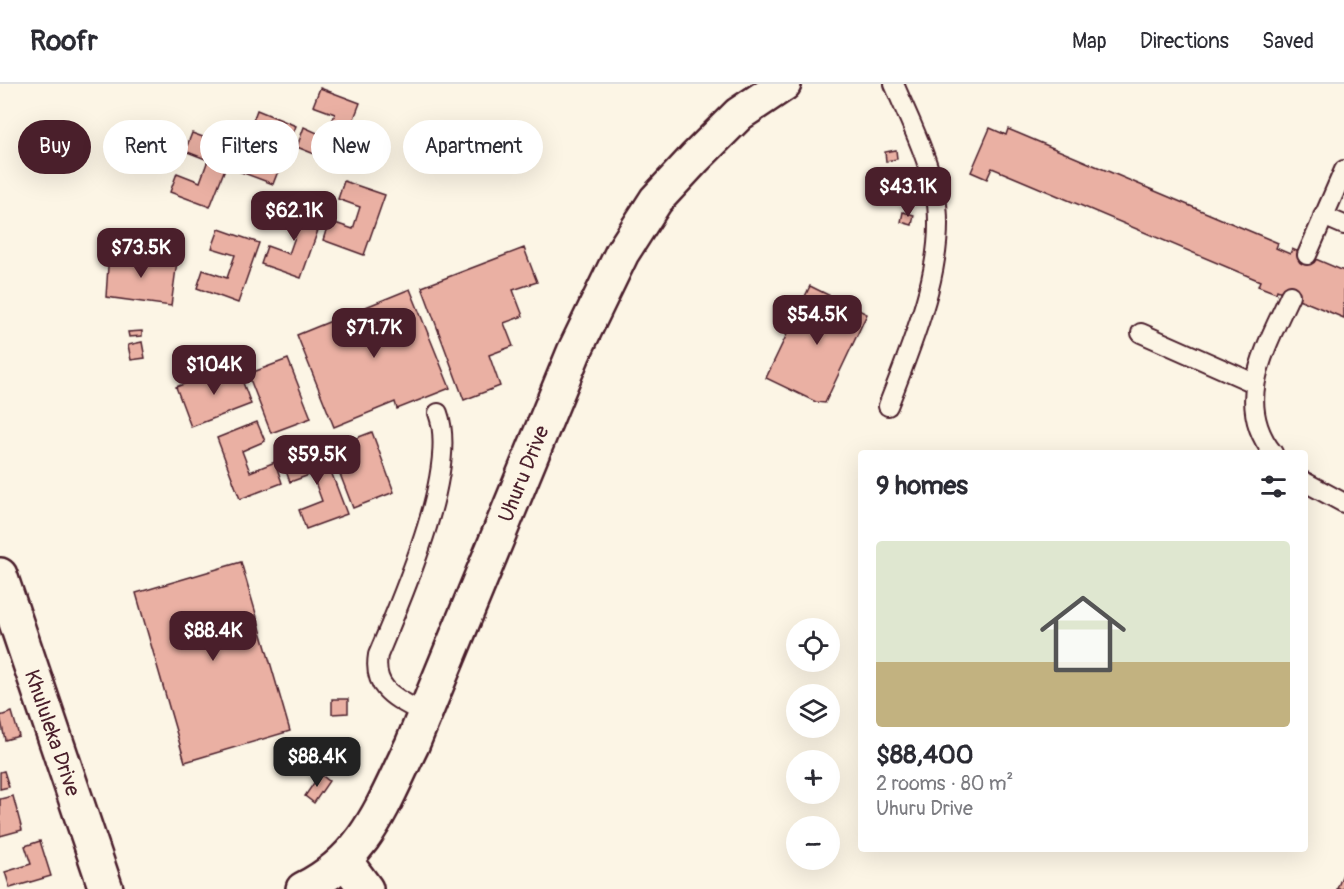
<!DOCTYPE html>
<meta charset="utf-8">
<style>
:root{--surface:#fff;--page:#f2f2f3;--text:#2b2b33;--muted:#7c7c81;--line:#e1e1e2;--accent:#4a1f2b}
body{margin:0;font-family:Pangolin,sans-serif;background:var(--page);color:var(--text);height:100vh;display:flex;flex-direction:column;font-size:22px;white-space:nowrap}
*{box-sizing:border-box;margin:0}
p{font-size:20px;color:var(--muted)}
.icon{flex:none;width:33px;height:33px;fill:none;stroke:currentColor;stroke-width:2;stroke-linecap:round;stroke-linejoin:round}
.map{position:relative;flex:1;overflow:hidden}
.sheet{position:absolute;left:858px;top:366px;width:450px;height:402px;display:flex;flex-direction:column;background:var(--surface);border-radius:6px;box-shadow:0 6px 24px #0002}
.sheet>*{flex:none}
.banner{position:absolute;left:18px;top:36px;width:570px;height:54px;display:flex;gap:12px}
.fabs{position:absolute;left:786px;top:534px;display:grid;gap:12px}
.fabs a{display:grid;place-items:center;width:54px;height:54px;border-radius:50%;background:var(--surface);box-shadow:0 6px 24px #0002;font-size:30px}
.price{position:absolute;translate:-50% -51px;padding:0 14px;border-radius:12px;background:var(--accent);color:#fff;font-size:20px;line-height:39px;filter:drop-shadow(0 2px 3px #0008)}
.price::after{content:'';position:absolute;left:50%;top:36px;width:18px;height:14px;margin-left:-9px;background:inherit;clip-path:polygon(0 0,100% 0,50% 100%)}
.price.current{background:#222;color:#fff}
ul{padding:0;list-style:none}
li{display:grid;align-content:center;gap:12px;height:318px;padding:0 18px}
li+li{border-top:2px solid var(--line)}
li span{display:grid;place-items:center;height:186px;border-radius:6px;color:#555}
li>.icon{margin-inline-start:auto}
span .icon{width:108px;height:108px;fill:#fffc;stroke-width:1}
li b{font-size:26px}
h2{display:flex;justify-content:space-between;align-items:center;height:72px;padding:0 18px;font-size:26px}
.tag{padding:0 21px;border-radius:27px;background:var(--surface);box-shadow:0 6px 24px #0002;font-size:21px;line-height:54px}
.tag.current{background:var(--accent);color:#fff}
header{display:flex;align-items:center;gap:36px;box-sizing:border-box;height:84px;padding:0 30px;background:var(--surface);border-bottom:2px solid var(--line)}
header strong{font-size:28px}
nav{display:flex;gap:33px;margin-inline-start:auto;font-size:21px}
.map>svg:first-child{display:block}
.building{fill:#eab0a3;stroke:#4a1f2b;stroke-width:1.5}
.lines{fill:none;stroke-linecap:round;stroke-linejoin:round}
.service-casing{stroke:#4a1f2b;stroke-width:22}
.minor-casing{stroke:#4a1f2b;stroke-width:38}
.tertiary-casing{stroke:#4a1f2b;stroke-width:38}
.service{stroke:#fcf5e5;stroke-width:18}
.minor{stroke:#fcf5e5;stroke-width:33}
.tertiary{stroke:#fcf5e5;stroke-width:33}
.labels{text-anchor:middle;dominant-baseline:central;stroke-width:5;stroke-linejoin:round;paint-order:stroke}
.street-label{font-size:21px;fill:#4a1f2b;stroke:#fcf5e5}
</style>
<header>
<strong>Roofr</strong>
<nav><a>Map</a><a>Directions</a><a>Saved</a></nav>
</header>
<div class="map">
<svg width="1344" height="805" viewBox="0 0 1344 805">
<rect width="100%" height="100%" fill="#fcf5e5"/>
<filter id="ink" filterUnits="userSpaceOnUse"><feTurbulence type="fractalNoise" baseFrequency=".0167" numOctaves="2"/><feDisplacementMap in="SourceGraphic" scale="12" xChannelSelector="R" yChannelSelector="G"/><feConvolveMatrix kernelMatrix="1 2 1 2 8 2 1 2 1" color-interpolation-filters="sRGB"/></filter>
<g filter="url(#ink)">
<!-- building -->
<g class="building">
<path d="M 320,4 L 360,19 L 337,79 L 297,63 L 304,43 L 326,53 L 335,30 L 313,22 Z"/>
<path d="M 257,26 L 296,42 L 273,100 L 233,85 L 240,66 L 263,75 L 271,53 L 250,45 Z"/>
<path d="M 990,44 L 1006,51 L 1008,45 L 1278,159 L 1276,164 L 1290,170 L 1292,165 L 1344,187 L 1344,234 L 1277,206 L 1276,209 L 1258,202 L 1260,197 L 992,84 L 987,95 L 971,88 Z"/>
<path d="M 192,49 L 233,64 L 210,123 L 170,108 L 177,89 L 200,98 L 208,76 L 185,67 Z"/>
<path d="M 896,66 L 897,75 L 886,77 L 885,68 Z"/>
<path d="M 344,97 L 385,111 L 364,171 L 323,156 L 329,137 L 353,145 L 360,123 L 338,115 Z"/>
<path d="M 281,121 L 322,135 L 301,194 L 261,180 L 267,162 L 289,170 L 297,147 L 275,139 Z"/>
<path d="M 903,128 L 914,131 L 912,141 L 901,138 Z"/>
<path d="M 219,145 L 259,159 L 238,219 L 197,204 L 203,186 L 227,194 L 235,171 L 212,164 Z"/>
<path d="M 524,164 L 537,198 L 513,206 L 523,232 L 504,239 L 513,262 L 489,271 L 500,302 L 464,316 L 422,203 Z"/>
<path d="M 109,167 L 177,177 L 171,222 L 106,213 Z"/>
<path d="M 810,202 L 867,230 L 825,319 L 816,318 L 766,294 Z"/>
<path d="M 410,205 L 450,304 L 397,325 L 395,318 L 334,343 L 297,251 Z"/>
<path d="M 142,247 L 142,252 L 129,253 L 128,248 Z"/>
<path d="M 142,258 L 145,274 L 131,276 L 128,261 Z"/>
<path d="M 288,275 L 311,334 L 271,349 L 248,290 Z"/>
<path d="M 236,280 L 251,320 L 191,343 L 176,303 Z"/>
<path d="M 257,338 L 265,357 L 242,367 L 250,388 L 275,378 L 282,399 L 240,415 L 217,354 Z"/>
<path d="M 372,348 L 394,408 L 353,424 L 330,364 Z"/>
<path d="M 321,361 L 347,430 L 306,445 L 299,426 L 322,417 L 312,390 L 290,398 L 282,376 Z"/>
<path d="M 241,478 L 290,647 L 185,678 L 136,509 Z"/>
<path d="M 332,615 L 348,615 L 348,629 L 332,630 Z"/>
<path d="M 12,628 L 19,652 L 5,656 L 0,632 Z"/>
<path d="M 4,687 L 9,703 L 0,705 L 0,688 Z"/>
<path d="M 320,690 L 329,697 L 314,719 L 305,712 Z"/>
<path d="M 13,712 L 22,746 L 0,752 L 0,715 Z"/>
<path d="M 40,757 L 51,792 L 10,804 L 5,788 L 31,780 L 25,762 Z"/>
<path d="M 1344,787 L 1344,805 L 1337,805 Z"/>
</g>
<g class="lines">
<defs>
<g id="service">
<path d="M 1323,132 L 1344,141"/>
<path d="M 1307,171 L 1344,86"/>
<path d="M 1141,249 L 1254,299"/>
<path d="M 888,322 C 912,260 949,175 935,108 C 927,71 909,35 894,0"/>
<path d="M 1273,369 C 1232,318 1267,262 1290,211"/>
<path d="M 1305,398 L 1344,419"/>
<path d="M 425,630 C 398,615 372,607 378,571 C 401,516 459,386 438,329"/>
</g>
<path id="minor" d="M 346,778 L 366,805"/>
<g id="tertiary">
<path d="M 0,491 L 106,805"/>
<path d="M 303,805 C 366,774 383,720 412,661 L 574,268 L 622,169 L 656,116 L 695,74 L 739,30 L 784,0"/>
</g>
</defs>
<!-- service casing -->
<use href="#service" class="service-casing"/>
<!-- minor casing -->
<use href="#minor" class="minor-casing"/>
<!-- tertiary casing -->
<use href="#tertiary" class="tertiary-casing"/>
<!-- service -->
<use href="#service" class="service"/>
<!-- minor -->
<use href="#minor" class="minor"/>
<!-- tertiary -->
<use href="#tertiary" class="tertiary"/>
</g>
</g>
<g class="labels">
<!-- street labels -->
<g class="street-label">
<text transform="translate(524 390) rotate(-68)">Uhuru Drive</text>
<text transform="translate(52 649) rotate(71)">Khululeka Drive</text>
</g>
</g>
</svg>
<div class="fabs">
<a><svg class="icon" aria-label="locate" viewBox="0 0 24 24"><circle cx="12" cy="12" r="6"/><path d="M12 2v4M12 18v4M2 12h4M18 12h4"/></svg></a>
<a><svg class="icon" aria-label="layers" viewBox="0 0 24 24"><path d="M12 4l9 5-9 5-9-5zM3 14l9 5 9-5"/></svg></a>
<a>+</a>
<a>−</a>
</div>
<b class="price" style="left:908px;top:134px">$43.1K</b>
<b class="price" style="left:294px;top:158px">$62.1K</b>
<b class="price" style="left:141px;top:195px">$73.5K</b>
<b class="price" style="left:817px;top:262px">$54.5K</b>
<b class="price" style="left:374px;top:275px">$71.7K</b>
<b class="price" style="left:214px;top:312px">$104K</b>
<b class="price" style="left:317px;top:402px">$59.5K</b>
<b class="price" style="left:213px;top:578px">$88.4K</b>
<b class="price current" style="left:317px;top:704px">$88.4K</b>
<div class="banner">
<a class="tag current">Buy</a>
<a class="tag">Rent</a>
<a class="tag">Filters</a>
<a class="tag">New</a>
<a class="tag">Apartment</a>
</div>
<section class="sheet">
<h2>9 homes<svg class="icon" aria-label="filters" viewBox="0 0 24 24"><path d="M4 7h16M4 17h16"/><circle cx="9" cy="7" r="2"/><circle cx="15" cy="17" r="2"/></svg></h2>
<ul>
<li><span style="background:linear-gradient(#dfe7d0 65%,#c2b280 0)"><svg class="icon" aria-label="home" viewBox="0 0 24 24"><path d="M3 11l9-7 9 7M6 9v11h12V9"/></svg></span><div><b>$88,400</b><p>2 rooms · 80 m²</p><p>Uhuru Drive</p></div></li>
</ul>
</section>
</div>
